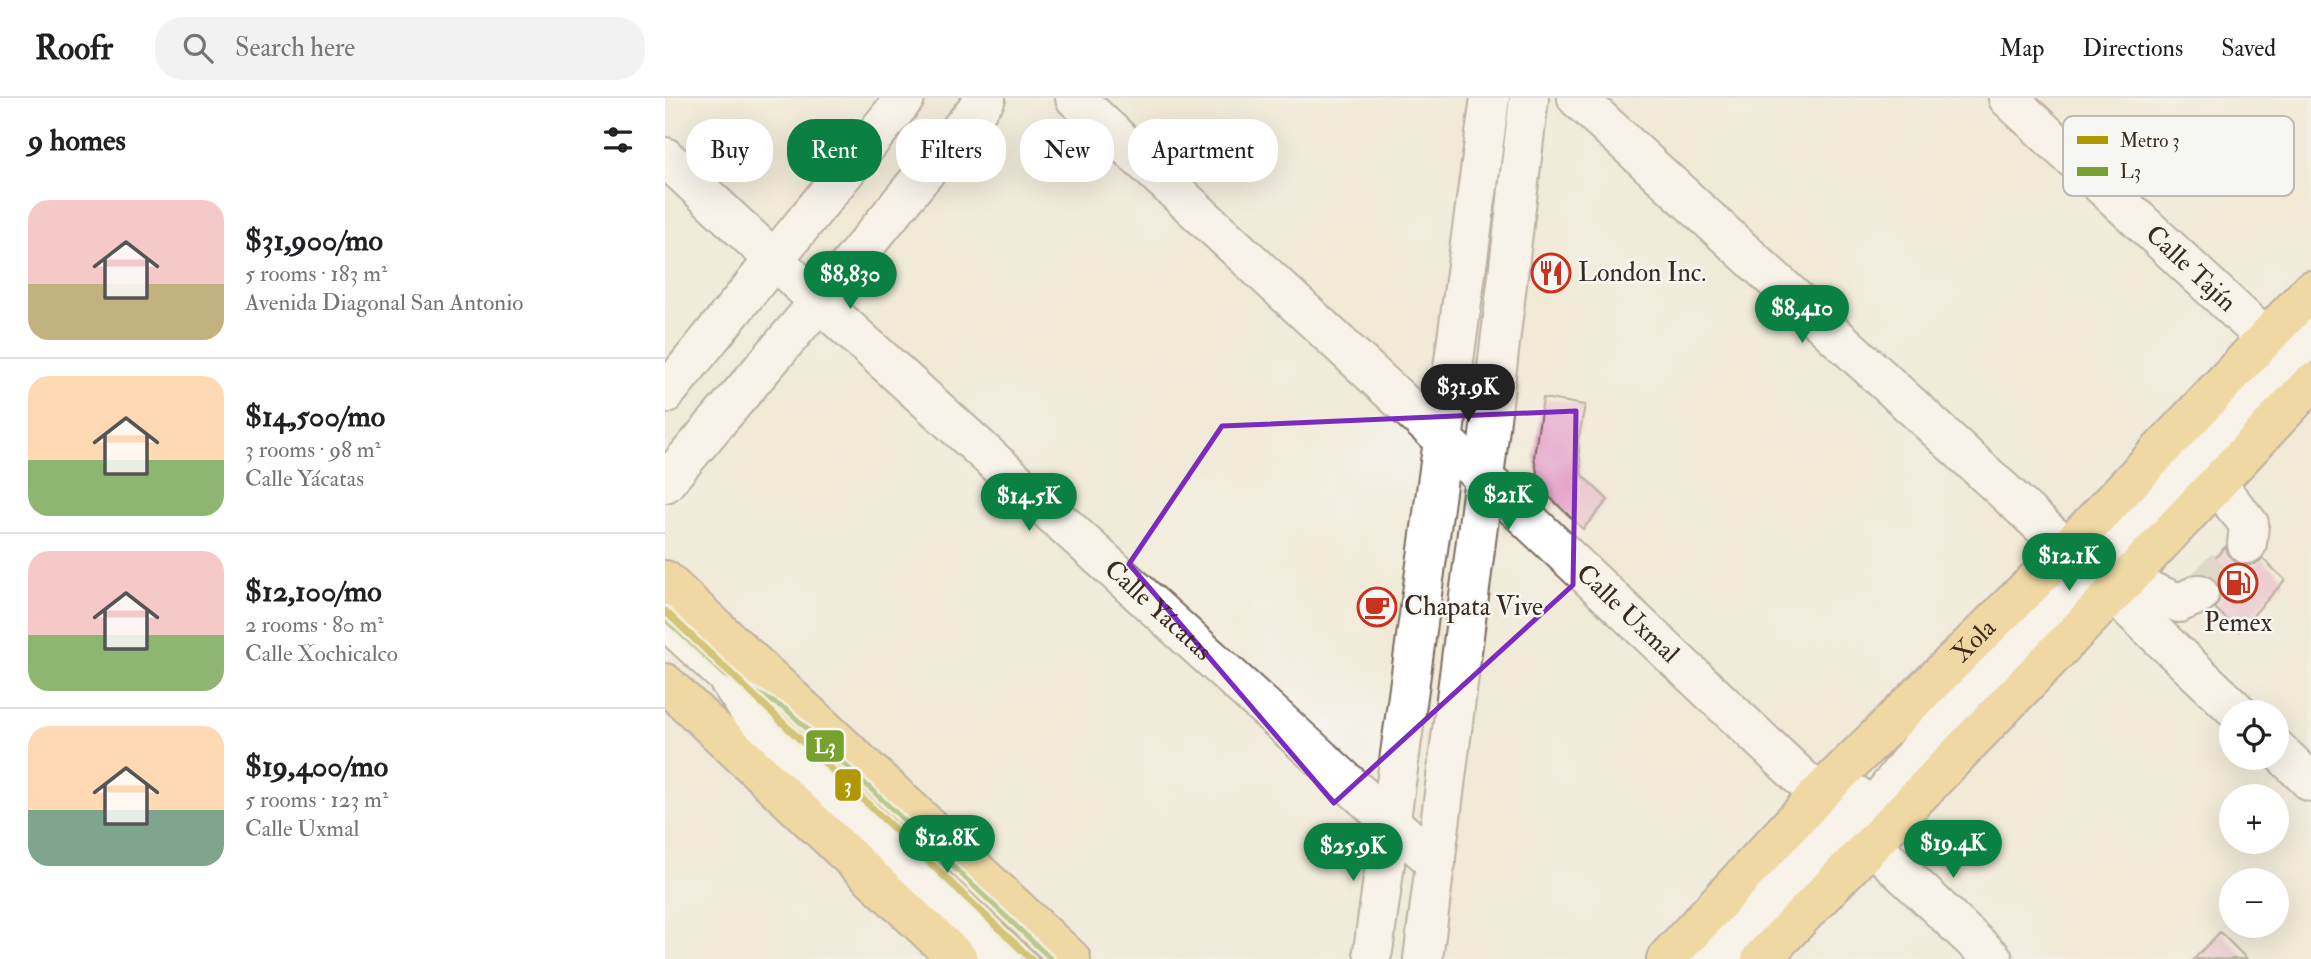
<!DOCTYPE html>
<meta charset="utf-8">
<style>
:root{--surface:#fff;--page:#f2f2f2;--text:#202124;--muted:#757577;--line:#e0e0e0;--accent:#0b8043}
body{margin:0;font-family:"IM FELL Double Pica",serif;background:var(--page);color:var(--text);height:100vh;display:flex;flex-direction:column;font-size:26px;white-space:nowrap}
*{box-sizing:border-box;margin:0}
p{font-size:23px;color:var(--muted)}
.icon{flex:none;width:38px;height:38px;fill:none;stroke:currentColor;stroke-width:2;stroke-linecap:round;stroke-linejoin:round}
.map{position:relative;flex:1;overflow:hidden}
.side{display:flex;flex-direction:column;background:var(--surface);width:665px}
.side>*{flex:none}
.guide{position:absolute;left:21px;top:21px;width:665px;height:63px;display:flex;gap:14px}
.fabs{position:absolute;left:1554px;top:602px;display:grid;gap:14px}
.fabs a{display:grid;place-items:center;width:70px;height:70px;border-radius:50%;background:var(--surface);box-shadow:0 7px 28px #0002;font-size:35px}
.price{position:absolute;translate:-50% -60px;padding:0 16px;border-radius:24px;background:var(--accent);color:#fff;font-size:23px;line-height:46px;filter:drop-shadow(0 2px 4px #0008)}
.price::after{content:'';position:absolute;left:50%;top:42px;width:21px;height:16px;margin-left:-10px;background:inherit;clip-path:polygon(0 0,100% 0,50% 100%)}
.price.selected{background:#222;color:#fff}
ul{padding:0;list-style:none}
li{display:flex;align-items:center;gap:21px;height:175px;padding:0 28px}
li+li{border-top:2px solid var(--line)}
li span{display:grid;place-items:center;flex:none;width:196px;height:140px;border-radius:21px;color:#555}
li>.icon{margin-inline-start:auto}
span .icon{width:84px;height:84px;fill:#fffc;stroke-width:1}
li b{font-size:30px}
h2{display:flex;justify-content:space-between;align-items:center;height:84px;padding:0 28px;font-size:30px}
.chip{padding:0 24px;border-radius:28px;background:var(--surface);box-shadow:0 7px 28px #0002;font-size:24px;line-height:63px}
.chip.selected{background:var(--accent);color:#fff}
header{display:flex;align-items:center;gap:42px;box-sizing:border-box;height:98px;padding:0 35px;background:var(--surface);border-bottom:2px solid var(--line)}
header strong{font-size:33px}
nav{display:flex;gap:38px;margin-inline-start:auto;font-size:24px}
.search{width:490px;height:63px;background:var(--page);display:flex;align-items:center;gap:18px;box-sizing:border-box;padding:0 24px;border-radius:28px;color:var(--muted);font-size:26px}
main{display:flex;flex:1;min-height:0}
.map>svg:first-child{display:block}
.building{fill:#e39bc2}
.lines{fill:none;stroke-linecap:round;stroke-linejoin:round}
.minor-tunnel{stroke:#cdc4b2;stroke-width:38;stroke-dasharray:38 19;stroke-linecap:butt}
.minor-casing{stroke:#7b6d5f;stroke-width:42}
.major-casing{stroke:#7b6d5f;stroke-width:42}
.minor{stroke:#fff;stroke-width:38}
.major{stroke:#f0c469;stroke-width:38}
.bus-1-casing{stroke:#f6f6f2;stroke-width:10}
.bus-1{stroke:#78a22f;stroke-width:5}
.metro-1-casing{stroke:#f6f6f2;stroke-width:12}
.metro-1{stroke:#af9800;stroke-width:7}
.marked{fill:none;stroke:#7b2cbf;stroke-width:5;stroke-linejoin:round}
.labels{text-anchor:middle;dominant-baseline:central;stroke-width:5;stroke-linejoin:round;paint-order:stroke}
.street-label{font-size:26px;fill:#3b2a1e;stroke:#f6f6f2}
.poi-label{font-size:26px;fill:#3b2a1e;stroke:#f6f6f2;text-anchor:start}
.key{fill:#f6f6f2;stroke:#beb9b2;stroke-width:2}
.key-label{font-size:19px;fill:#3b2a1e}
.line-badge{stroke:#f6f6f2;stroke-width:2.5}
.badge-label{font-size:19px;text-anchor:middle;font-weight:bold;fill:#fff}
</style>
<header>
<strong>Roofr</strong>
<div class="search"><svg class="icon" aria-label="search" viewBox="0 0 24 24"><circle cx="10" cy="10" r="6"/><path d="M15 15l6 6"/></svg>Search here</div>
<nav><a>Map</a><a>Directions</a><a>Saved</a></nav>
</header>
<main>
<section class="side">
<h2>9 homes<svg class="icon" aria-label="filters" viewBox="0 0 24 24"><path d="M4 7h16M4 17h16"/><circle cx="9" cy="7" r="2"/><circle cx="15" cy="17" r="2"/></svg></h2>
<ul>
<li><span style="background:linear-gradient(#f6c9c9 60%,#c2b280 0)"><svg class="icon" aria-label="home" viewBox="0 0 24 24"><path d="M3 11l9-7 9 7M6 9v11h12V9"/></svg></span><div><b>$31,900/mo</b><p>5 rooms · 183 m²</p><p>Avenida Diagonal San Antonio</p></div></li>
<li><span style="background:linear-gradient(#ffd9b3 60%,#8fb573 0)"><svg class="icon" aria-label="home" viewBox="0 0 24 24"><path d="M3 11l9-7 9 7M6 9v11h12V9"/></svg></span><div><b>$14,500/mo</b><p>3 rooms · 98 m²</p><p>Calle Yácatas</p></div></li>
<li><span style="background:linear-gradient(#f6c9c9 60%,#8fb573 0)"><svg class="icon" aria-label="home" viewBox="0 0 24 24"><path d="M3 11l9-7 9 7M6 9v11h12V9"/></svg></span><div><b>$12,100/mo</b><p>2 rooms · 80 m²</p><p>Calle Xochicalco</p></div></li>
<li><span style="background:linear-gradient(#ffd9b3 60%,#7fa58c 0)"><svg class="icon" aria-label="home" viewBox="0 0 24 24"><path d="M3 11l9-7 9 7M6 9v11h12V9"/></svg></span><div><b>$19,400/mo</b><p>5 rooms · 123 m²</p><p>Calle Uxmal</p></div></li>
</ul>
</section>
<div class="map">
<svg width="1646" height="861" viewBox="0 0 1646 861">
<rect width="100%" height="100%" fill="#f6f6f2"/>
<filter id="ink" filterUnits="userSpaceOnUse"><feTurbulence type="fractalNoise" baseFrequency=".0143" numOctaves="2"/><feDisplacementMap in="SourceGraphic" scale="14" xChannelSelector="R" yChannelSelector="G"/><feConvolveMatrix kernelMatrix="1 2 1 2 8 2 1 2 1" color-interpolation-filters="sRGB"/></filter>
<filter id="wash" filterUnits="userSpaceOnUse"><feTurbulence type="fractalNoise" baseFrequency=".00686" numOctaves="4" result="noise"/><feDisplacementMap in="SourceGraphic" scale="28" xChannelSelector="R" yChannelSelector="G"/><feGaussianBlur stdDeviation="1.57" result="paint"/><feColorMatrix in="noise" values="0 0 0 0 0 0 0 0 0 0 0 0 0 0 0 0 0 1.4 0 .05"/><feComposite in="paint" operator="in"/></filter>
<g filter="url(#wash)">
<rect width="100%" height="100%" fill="#f1ead7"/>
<g id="blocks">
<!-- building -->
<g class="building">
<path d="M 878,300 L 920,307 L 913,343 L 917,377 L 943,402 L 918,431 L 875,390 L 869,359 Z"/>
<path d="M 1561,448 L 1562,456 L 1570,464 L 1581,468 L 1590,466 L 1598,461 L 1620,482 L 1574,533 L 1550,510 L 1556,499 L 1554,488 L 1547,479 L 1537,474 Z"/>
<path d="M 163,664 L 374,861 L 358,861 L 358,854 L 352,845 L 162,666 Z"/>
<path d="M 1555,834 L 1582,861 L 1529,861 Z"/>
</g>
</g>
</g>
<g filter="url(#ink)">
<use href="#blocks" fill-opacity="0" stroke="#7b6d5f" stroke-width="2"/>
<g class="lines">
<!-- minor-tunnel -->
<path class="minor-tunnel" d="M 1534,496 L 1582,446"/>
<defs>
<g id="minor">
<path id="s1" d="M 410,0 L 819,380 L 1328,861"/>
<path d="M 912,0 L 1402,451 L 1573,614"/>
<path id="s2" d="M 1343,0 L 1626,264"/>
<path id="s3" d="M 0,59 L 154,204 L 771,765"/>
<path d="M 0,296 L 240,0"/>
<path d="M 0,385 L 154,204 L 321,0"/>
<path d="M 1552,387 L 1584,426 L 1582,446"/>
<path d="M 1460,483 L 1514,505 L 1534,496"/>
<path d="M 0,521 L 60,577 L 100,637 L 337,861"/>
<path d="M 1612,651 L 1646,684"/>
<path d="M 708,853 L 825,0"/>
<path d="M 758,861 L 819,380 L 864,0"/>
<path d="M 1033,861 L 1172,712 L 1191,697"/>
<path d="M 1069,861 L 1192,731 L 1263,639 L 1424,473 L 1646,237"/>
</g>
<g id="major">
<path d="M 0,482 L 406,861"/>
<path d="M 0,585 L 293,861"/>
<path id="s4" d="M 1001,861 L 1154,696 L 1402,451 L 1646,192"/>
<path d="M 1096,861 L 1460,483 L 1646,285"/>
</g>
</defs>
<!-- minor casing -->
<use href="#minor" class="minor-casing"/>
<!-- major casing -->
<use href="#major" class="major-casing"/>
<!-- minor -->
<use href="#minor" class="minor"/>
<!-- major -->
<use href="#major" class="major"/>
<defs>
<path id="bus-1" d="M 0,521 L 60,577 L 122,612 L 386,861"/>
</defs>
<!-- bus-1 casing -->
<use href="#bus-1" class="bus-1-casing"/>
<!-- bus-1 -->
<use href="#bus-1" class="bus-1"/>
<defs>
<path id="metro-1" d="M 0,513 L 366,861"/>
</defs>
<!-- metro-1 casing -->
<use href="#metro-1" class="metro-1-casing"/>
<!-- metro-1 -->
<use href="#metro-1" class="metro-1"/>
</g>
</g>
<!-- marked area -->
<path d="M0 0H1646V861H0ZM 911,313 L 908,487 L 669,705 L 464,466 L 557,328 Z" fill="#f1ead7" fill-opacity=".55" fill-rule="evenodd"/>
<path class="marked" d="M 911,313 L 908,487 L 669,705 L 464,466 L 557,328 Z"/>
<!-- icons -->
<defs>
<symbol id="restaurant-ring" viewBox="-11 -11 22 22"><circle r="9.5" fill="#f6f6f2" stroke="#c8321e" stroke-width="1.5"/><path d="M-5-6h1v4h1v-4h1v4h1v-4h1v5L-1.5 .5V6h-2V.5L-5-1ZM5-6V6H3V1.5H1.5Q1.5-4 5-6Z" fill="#c8321e"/></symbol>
<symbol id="fuel-ring" viewBox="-11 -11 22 22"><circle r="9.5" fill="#f6f6f2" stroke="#c8321e" stroke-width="1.5"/><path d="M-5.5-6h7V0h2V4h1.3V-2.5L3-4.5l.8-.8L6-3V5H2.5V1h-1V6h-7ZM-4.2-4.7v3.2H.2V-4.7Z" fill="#c8321e"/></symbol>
<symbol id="cafe-ring" viewBox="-11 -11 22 22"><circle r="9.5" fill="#f6f6f2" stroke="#c8321e" stroke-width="1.5"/><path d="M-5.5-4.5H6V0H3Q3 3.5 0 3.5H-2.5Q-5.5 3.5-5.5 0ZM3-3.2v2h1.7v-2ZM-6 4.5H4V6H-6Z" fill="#c8321e"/></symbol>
</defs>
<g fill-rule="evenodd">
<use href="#restaurant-ring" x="864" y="153" width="44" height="44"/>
<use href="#fuel-ring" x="1551" y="463" width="44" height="44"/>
<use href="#cafe-ring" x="690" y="487" width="44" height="44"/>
</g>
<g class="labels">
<!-- street labels -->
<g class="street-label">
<text stroke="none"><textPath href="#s2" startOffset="250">Calle Tajín</textPath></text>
<text stroke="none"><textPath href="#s3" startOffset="670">Calle Yácatas</textPath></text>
<text stroke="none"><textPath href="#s1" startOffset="756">Calle Uxmal</textPath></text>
<text stroke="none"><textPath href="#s4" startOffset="443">Xola</textPath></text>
</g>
<!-- poi labels -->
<g class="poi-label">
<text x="913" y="175">London Inc.</text>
<text x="739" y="509">Chapata Vive</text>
<text x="1573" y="525" text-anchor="middle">Pemex</text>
</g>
</g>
<!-- legend -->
<rect x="1398" y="18" width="231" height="80" rx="10" class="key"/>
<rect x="1412" y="38" width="31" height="8" fill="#af9800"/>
<rect x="1412" y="69" width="31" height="9" fill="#78a22f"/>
<g class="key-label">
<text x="1455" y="49">Metro 3</text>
<text x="1455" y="80">L3</text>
</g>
<g class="line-badge">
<rect x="140" y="631" width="40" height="34" rx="7" fill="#78a22f"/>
<rect x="169" y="670" width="28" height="34" rx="7" fill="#af9800"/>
</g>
<g class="badge-label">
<text x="160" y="655">L3</text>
<text x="183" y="694">3</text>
</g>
</svg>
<div class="fabs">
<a><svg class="icon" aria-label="locate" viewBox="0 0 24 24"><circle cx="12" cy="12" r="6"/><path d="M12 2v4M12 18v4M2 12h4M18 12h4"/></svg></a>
<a>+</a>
<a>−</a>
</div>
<b class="price" style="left:185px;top:213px">$8,830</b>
<b class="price" style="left:1137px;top:247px">$8,410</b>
<b class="price selected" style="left:803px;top:326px">$31.9K</b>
<b class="price" style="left:843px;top:434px">$21K</b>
<b class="price" style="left:364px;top:435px">$14.5K</b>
<b class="price" style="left:1404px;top:495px">$12.1K</b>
<b class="price" style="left:282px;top:777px">$12.8K</b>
<b class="price" style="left:1288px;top:782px">$19.4K</b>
<b class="price" style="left:688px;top:785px">$25.9K</b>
<div class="guide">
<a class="chip">Buy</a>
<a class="chip selected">Rent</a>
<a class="chip">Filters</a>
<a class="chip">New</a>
<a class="chip">Apartment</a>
</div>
</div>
</main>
